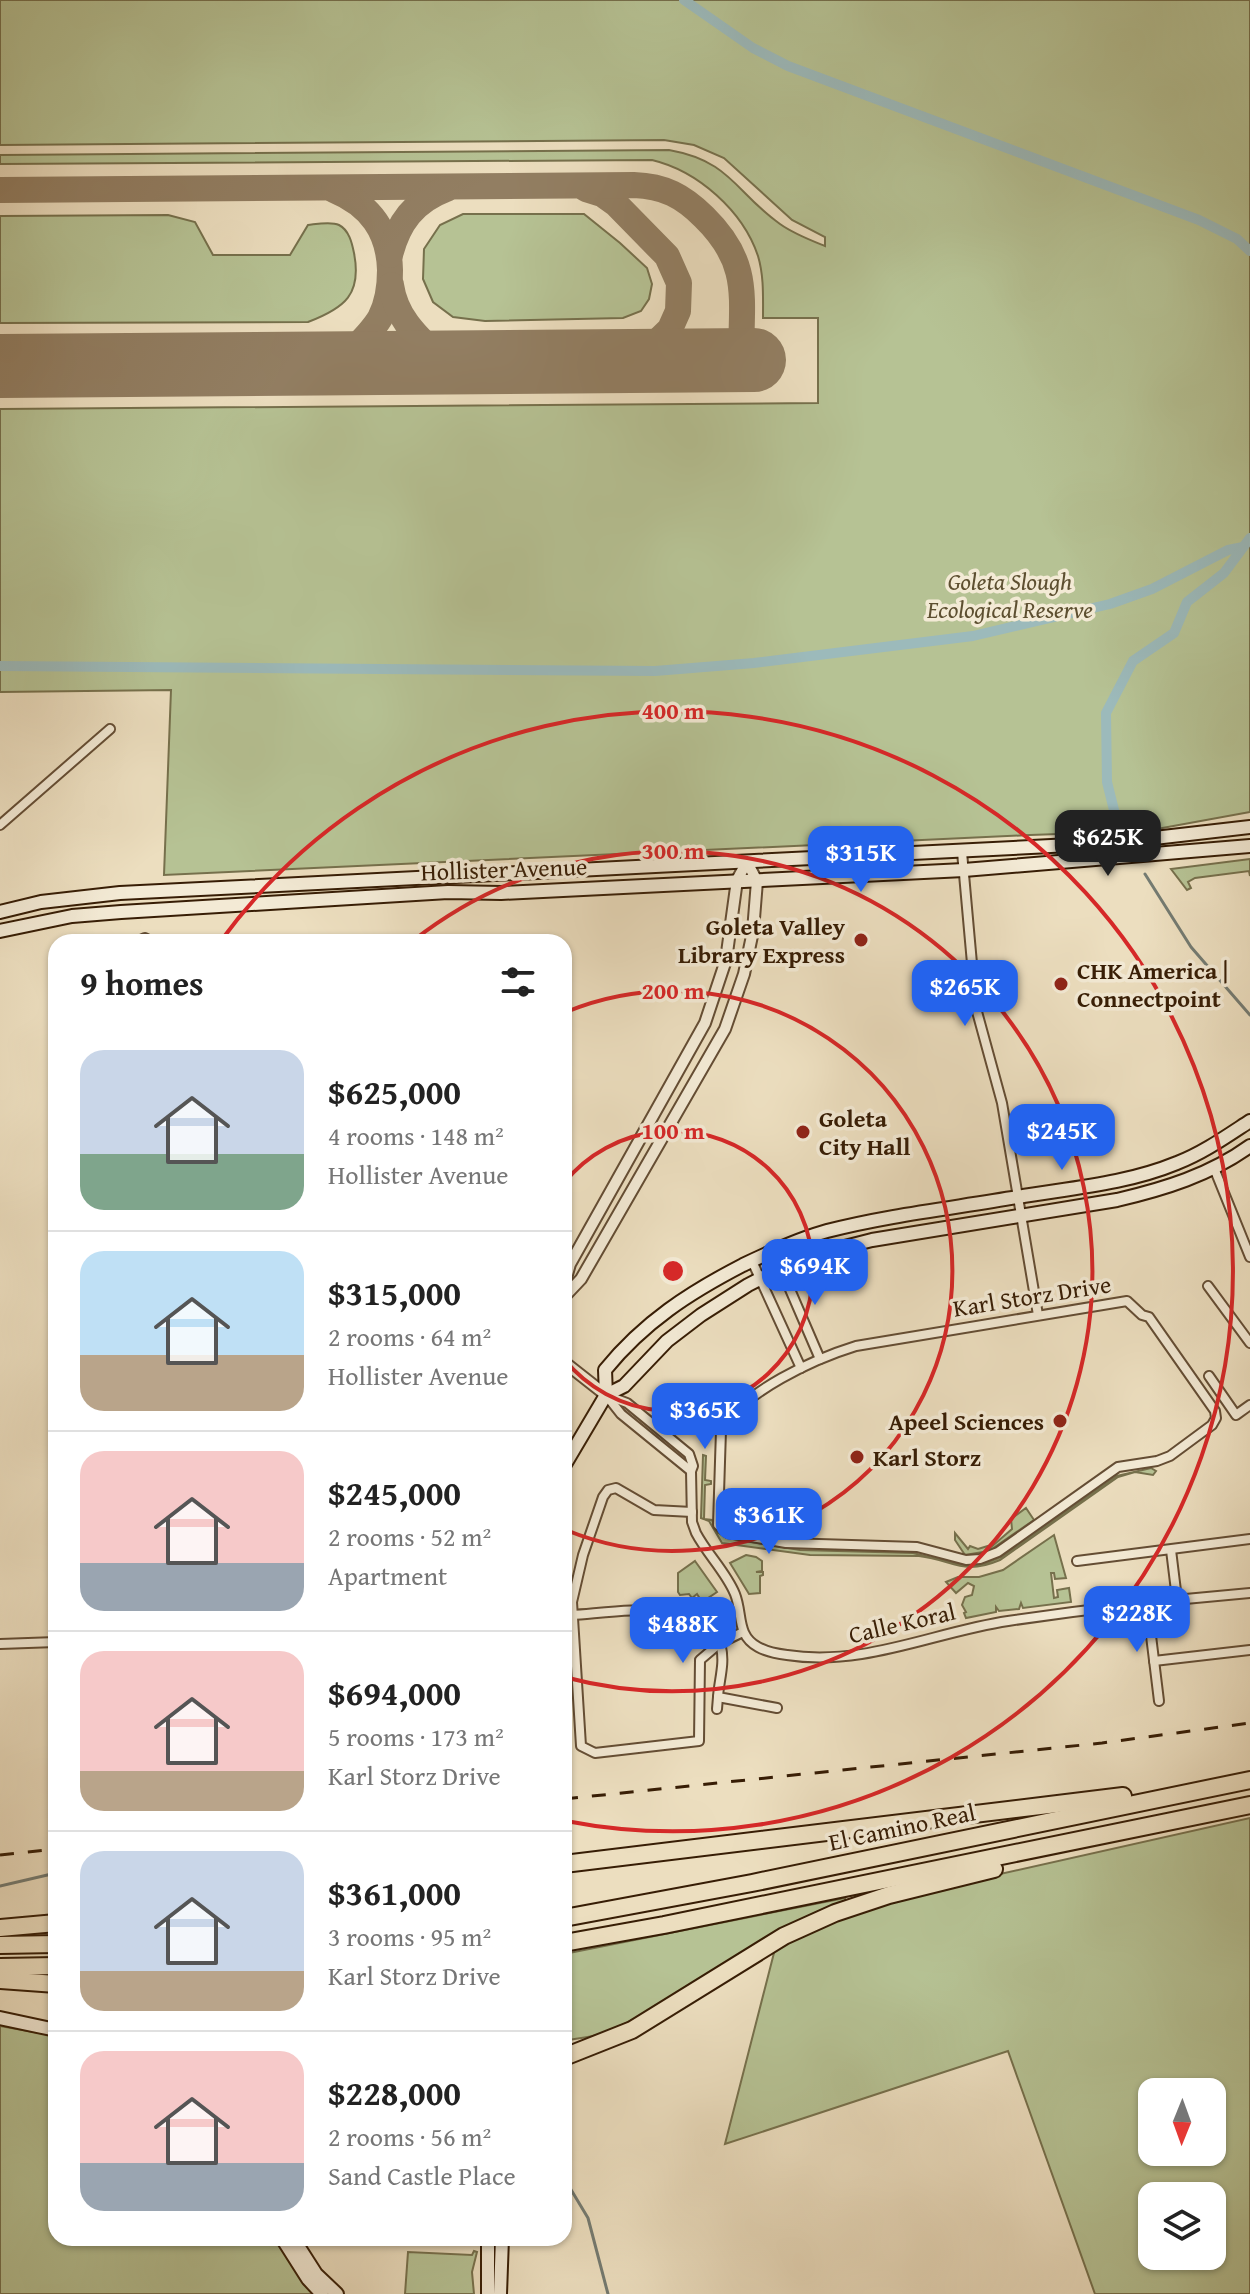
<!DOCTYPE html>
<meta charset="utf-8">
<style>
:root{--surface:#fff;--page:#f6f6f6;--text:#222;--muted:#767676;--line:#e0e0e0;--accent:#2563eb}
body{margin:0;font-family:"Gentium Book Plus",serif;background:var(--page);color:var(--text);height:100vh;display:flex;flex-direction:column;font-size:30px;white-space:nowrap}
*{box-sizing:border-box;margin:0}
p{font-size:26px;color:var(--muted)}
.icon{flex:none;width:44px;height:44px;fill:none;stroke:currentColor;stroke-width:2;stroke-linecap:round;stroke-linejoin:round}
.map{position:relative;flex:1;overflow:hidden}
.details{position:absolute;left:48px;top:934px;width:524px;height:1312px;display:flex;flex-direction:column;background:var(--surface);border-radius:24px;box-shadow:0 2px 6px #0004}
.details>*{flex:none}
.needle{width:52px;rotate:181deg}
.controls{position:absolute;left:1138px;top:2078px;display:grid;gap:16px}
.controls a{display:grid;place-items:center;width:88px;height:88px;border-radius:16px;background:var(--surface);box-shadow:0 2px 6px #0004;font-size:40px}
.price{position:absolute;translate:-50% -68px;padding:0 18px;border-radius:16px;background:var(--accent);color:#fff;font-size:26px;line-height:52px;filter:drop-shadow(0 2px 4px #0008)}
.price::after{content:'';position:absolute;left:50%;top:48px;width:24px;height:18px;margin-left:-12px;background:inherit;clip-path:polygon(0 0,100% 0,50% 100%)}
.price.selected{background:#222;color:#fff}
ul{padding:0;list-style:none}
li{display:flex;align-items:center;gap:24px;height:200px;padding:0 32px}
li+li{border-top:2px solid var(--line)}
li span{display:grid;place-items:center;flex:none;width:224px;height:160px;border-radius:24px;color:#555}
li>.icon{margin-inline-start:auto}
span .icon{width:96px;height:96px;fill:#fffc;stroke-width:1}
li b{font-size:34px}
h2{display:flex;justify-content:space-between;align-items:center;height:96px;padding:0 32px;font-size:34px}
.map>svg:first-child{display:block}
.green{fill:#b6c294;stroke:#76704c;stroke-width:2;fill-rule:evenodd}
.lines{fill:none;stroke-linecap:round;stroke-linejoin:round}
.stream{stroke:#747b72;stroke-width:3}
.canal{stroke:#9cbabb;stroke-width:10}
.taxiway{stroke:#927e62;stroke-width:26}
.runway{stroke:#927e62;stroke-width:64}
.minor-casing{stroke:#644d34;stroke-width:12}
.tertiary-casing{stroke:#644d34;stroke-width:14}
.secondary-casing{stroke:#371d05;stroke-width:16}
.motorway-casing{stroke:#371d05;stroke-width:20}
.minor{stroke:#f3ead5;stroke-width:8}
.tertiary{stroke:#f3ead5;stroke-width:10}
.secondary{stroke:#f3ead5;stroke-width:12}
.motorway{stroke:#ecdebf;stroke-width:16}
.rail{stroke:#371d05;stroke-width:3;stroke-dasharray:14 14;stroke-linecap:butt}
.ring{fill:none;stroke:#d62828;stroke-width:4}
.poi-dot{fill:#8f2418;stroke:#f3ead5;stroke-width:3}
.labels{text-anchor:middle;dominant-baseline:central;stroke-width:7;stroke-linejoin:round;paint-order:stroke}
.park-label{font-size:24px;font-style:italic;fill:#5d4f30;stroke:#f3ead5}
.street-label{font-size:24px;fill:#371d05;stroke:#f3ead5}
.poi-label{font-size:24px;font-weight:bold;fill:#371d05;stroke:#f3ead5;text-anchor:start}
.centre{fill:#d62828;stroke:#f3ead5;stroke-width:4}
.ring-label{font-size:24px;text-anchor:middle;font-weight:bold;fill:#d62828;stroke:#f3ead5;stroke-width:7;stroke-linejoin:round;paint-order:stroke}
</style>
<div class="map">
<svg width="1250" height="2294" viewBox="0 0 1250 2294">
<rect width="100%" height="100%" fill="#ecdebf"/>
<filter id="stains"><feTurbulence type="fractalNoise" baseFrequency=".0025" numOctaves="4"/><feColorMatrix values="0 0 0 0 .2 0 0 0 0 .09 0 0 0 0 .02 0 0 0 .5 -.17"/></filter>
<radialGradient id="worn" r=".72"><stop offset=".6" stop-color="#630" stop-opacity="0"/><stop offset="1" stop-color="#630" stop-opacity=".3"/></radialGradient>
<!-- green -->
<g class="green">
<path d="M 0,0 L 1250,0 L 1250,812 L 1146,831 L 1030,835 L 164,875 L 171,690 L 0,692 L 0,409 L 818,403 L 818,318 L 763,318 C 763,297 764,276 758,256 C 743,211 698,171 652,160 L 0,164 L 0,155 L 669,150 C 731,161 735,192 780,224 C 794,234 810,240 825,246 L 825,237 L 792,220 L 724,158 L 694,145 L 664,140 L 0,145 Z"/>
<path d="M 463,214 L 584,214 L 620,243 L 647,268 L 652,284 L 649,299 L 641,311 L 623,318 L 485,321 L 453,317 L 433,302 L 423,279 L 424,249 L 440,225 Z"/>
<path d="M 168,215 L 195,222 L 213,255 L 290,255 L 308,225 C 317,224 331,221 339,225 C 349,230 352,243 354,253 C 362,294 345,308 308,322 L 0,323 L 0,216 Z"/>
<path d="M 1250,859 L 1250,876 L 1249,871 L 1195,878 L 1188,882 L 1191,888 L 1187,890 L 1171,869 Z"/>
<path d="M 703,1455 L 706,1456 L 705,1480 L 711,1481 L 711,1484 L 705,1485 L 704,1519 L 712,1520 L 717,1532 L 727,1538 L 800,1550 L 913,1553 L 966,1566 L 983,1564 L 1001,1557 L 1117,1476 L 1151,1468 L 1156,1471 L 1153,1475 L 1135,1472 L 1118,1477 L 1000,1560 C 962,1576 954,1560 919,1556 L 810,1555 L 722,1543 L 709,1521 L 701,1518 Z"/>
<path d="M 1026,1508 L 1034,1520 L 989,1551 L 965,1555 L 955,1540 L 955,1533 L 968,1549 L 970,1546 L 978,1549 L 988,1546 L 990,1548 L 1012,1529 L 1011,1519 Z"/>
<path d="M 1054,1535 L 1066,1578 L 1055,1579 L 1054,1573 L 1051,1573 L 1054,1598 L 1058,1597 L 1057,1590 L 1069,1588 L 1071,1602 L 1023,1608 L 1021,1603 L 1019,1609 L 999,1611 L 996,1607 L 996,1612 L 966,1618 L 964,1613 L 966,1612 L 962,1605 L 965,1597 L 972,1595 L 974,1586 L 968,1583 L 956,1593 L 946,1582 L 958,1577 L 979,1577 L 1003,1570 Z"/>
<path d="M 746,1555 L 756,1557 L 762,1561 L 762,1571 L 756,1572 L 763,1572 L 763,1575 L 760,1576 L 760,1593 L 749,1594 L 730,1563 Z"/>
<path d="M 695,1561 L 717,1592 L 702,1602 L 697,1594 L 692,1598 L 689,1594 L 680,1595 L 678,1592 L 678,1573 Z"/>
<path d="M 1250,1818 L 1250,2294 L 1095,2294 L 1008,2051 L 725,2144 L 775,1949 L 823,1923 L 893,1898 ZM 1152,2092 L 1212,2092 L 1212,2152 L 1152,2152 ZM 1152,2196 L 1212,2196 L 1212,2256 L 1152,2256 Z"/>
<path d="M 845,1898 L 845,1901 C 756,1931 688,2001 600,2034 C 589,2038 576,2038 564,2041 L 564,1954 Z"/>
<path d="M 0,2026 L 56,2036 L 56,2238 L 276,2238 L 315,2294 L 0,2294 Z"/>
<path d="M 474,2251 L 477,2252 L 472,2272 L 474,2294 L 405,2294 L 408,2252 L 472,2255 Z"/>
</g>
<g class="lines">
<!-- stream -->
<g class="stream">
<path d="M 1115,814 L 1124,829"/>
<path d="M 1145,874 L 1191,947 L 1250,1015"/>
<path d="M 0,1886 L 56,1873"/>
<path d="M 564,2178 L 588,2218 L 608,2294"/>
</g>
<!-- canal -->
<g class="canal">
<path d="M 684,0 L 753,48 L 788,66 L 1199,220 L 1237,239 L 1250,251"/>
<path d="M 0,666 L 655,671 L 754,663 L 973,636 L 1110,604 L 1152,589 L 1228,550 L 1243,547"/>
<path d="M 1115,814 L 1107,782 L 1106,713 L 1133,661 L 1174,633 L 1187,602 L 1224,573 L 1250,538"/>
</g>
<!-- taxiway -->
<g class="taxiway">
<path d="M 586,189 L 602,194 L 616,204 L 667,256 L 679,283 L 678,311 L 670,329 L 637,361"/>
<path d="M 0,190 L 634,185 C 664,186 683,196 704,217 C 752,264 741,298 741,360"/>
<path d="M 334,190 C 370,205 389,231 390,270 C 390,286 388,303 380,318 C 370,335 353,349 339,364"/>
<path d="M 390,255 C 398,223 414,201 446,189"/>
<path d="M 391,285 C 396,320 420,339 444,363"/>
</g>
<!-- runway -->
<path class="runway" d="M 0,366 L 754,360"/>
<defs>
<g id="minor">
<path d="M 0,825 L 110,729"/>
<path d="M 962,852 L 976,1008 L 1002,1103 L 1038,1315"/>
<path d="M 136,942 L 145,938 L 153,942"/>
<path d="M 1214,1168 L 1250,1257"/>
<path d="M 773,1250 L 820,1359"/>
<path d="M 752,1261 L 801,1368"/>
<path d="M 1208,1286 L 1250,1343"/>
<path d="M 1127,1301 L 1142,1315 L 1149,1317 L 1215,1411 L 1216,1418 L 1212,1425 L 1170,1456 L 1157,1461 L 1118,1467 L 998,1552 L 980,1559 L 966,1560 L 917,1547 L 786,1543 L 728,1533 L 718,1525 L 721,1430 C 744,1391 814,1359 856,1346 Z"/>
<path d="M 1209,1376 L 1236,1415 L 1250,1405"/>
<path d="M 606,1395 L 627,1403 L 689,1454 L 693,1466 L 691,1471 L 692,1522 L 696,1533 C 707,1554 726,1572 735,1594 C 743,1614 736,1635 758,1647 C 767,1652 778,1654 787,1655 C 864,1667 934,1632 1008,1621 C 1089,1609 1169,1600 1250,1593"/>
<path d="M 606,1395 L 621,1414 L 691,1471"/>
<path d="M 692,1512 L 654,1510 L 616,1488 L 608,1490 L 603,1497 L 583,1555 L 572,1602 L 581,1746 L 595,1753 L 699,1741 L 700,1660 L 720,1643 L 743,1632"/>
<path d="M 1171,1550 L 1177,1599"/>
<path d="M 1077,1561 L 1250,1539"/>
<path d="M 1147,1603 L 1159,1701"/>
<path d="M 572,1615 C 613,1613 707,1595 721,1647 C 725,1664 719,1680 718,1697 L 777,1708"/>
<path d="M 0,1644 L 56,1642"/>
<path d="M 1154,1661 L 1250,1650"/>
<path d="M 717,1709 L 718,1697"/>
</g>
<g id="tertiary">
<path d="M 567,1291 L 566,1278 L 570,1264 L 705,1023 L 726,960 L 737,880 L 747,862"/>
<path d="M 564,1297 L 581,1279 L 725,1029 L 744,974 L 753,931 L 757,881 L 747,862"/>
<path d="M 564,1362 L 606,1395"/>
</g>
<g id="secondary">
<path d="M 0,912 L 41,902 L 120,893 L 1111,843 L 1250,827"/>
<path d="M 0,931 L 72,916 L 121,912 L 448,892 L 501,893 L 964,870 L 1250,846"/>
<path d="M 606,1395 L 605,1370 C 644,1322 689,1293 743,1265 C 770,1252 798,1239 827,1231 C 889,1215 954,1208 1018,1197 C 1071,1188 1126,1184 1177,1163 C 1203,1153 1227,1136 1250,1121"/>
<path d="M 564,1466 L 606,1395 L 624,1386 L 667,1341 L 701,1315 L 748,1285 L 781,1268 L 829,1251 L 872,1240 L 1117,1200 C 1164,1189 1210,1175 1250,1146"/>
<path d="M 0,2018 L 56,2030"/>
<path d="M 282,2238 L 308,2279 L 322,2294"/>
<path d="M 293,2238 L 316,2274 L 337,2294"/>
<path d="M 488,2294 L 488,2238"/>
<path d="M 500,2294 L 502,2238"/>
</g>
<g id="motorway">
<path d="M 564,1864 L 1123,1796"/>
<path d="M 564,1918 L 752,1883 L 1250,1780"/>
<path d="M 0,1928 L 56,1923"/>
<path d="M 564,1943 L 664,1925 L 1250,1805"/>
<path d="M 0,1945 L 56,1944"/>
<path d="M 0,1967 L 56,1966"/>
<path d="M 0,1980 L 56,1984"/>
<path d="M 564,2057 L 632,2030 L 784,1936 L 835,1913 L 889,1895 L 994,1869"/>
</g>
</defs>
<!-- minor casing -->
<use href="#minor" class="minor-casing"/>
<!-- tertiary casing -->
<use href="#tertiary" class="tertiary-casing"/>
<!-- secondary casing -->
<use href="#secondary" class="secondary-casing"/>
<!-- motorway casing -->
<use href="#motorway" class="motorway-casing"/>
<!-- minor -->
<use href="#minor" class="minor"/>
<!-- tertiary -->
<use href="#tertiary" class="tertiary"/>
<!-- secondary -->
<use href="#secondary" class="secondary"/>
<!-- motorway -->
<use href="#motorway" class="motorway"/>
<!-- rail -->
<g class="rail">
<path d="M 564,1799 L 1102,1743 L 1250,1723"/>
<path d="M 0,1855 L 56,1849"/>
</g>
</g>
<!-- distance rings -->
<g class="ring">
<path d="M564 1183A140 140 0 1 1 564 1359"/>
<path d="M566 1012A280 280 0 1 1 566 1530"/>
<path d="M414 940A420 420 0 1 1 564 1677"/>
<path d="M220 942A560 560 0 1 1 566 1821"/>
</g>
<!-- markers -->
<g class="poi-dot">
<circle cx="861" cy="940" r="8"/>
<circle cx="1061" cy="984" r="8"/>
<circle cx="803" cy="1132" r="8"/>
<circle cx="1060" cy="1421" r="8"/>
<circle cx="857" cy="1457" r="8"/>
</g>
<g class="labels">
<!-- park labels -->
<g class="park-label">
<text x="1010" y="581">Goleta Slough<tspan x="1010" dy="28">Ecological Reserve</tspan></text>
</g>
<!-- street labels -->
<g class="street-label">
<text transform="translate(504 869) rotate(-2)">Hollister Avenue</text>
<text transform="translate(1032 1296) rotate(-9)">Karl Storz Drive</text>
<text transform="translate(902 1623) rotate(-13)">Calle Koral</text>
<text transform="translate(902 1827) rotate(-12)">El Camino Real</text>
</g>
<!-- poi labels -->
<g class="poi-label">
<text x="845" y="926" text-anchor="end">Goleta Valley<tspan x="845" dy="28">Library Express</tspan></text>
<text x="1077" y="970">CHK America |<tspan x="1077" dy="28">Connectpoint</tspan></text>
<text x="819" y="1118">Goleta<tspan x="819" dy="28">City Hall</tspan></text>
<text x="1044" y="1421" text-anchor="end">Apeel Sciences</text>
<text x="873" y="1457">Karl Storz</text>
</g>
</g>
<circle cx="673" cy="1271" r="12" class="centre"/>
<g class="ring-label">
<text x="673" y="719">400 m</text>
<text x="673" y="859">300 m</text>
<text x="673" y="999">200 m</text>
<text x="673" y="1139">100 m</text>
</g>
<rect width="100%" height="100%" filter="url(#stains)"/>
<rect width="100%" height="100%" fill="url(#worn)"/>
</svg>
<div class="controls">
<a><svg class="needle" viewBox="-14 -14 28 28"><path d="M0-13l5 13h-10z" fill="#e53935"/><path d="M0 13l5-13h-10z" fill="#767676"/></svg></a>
<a><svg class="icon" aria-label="layers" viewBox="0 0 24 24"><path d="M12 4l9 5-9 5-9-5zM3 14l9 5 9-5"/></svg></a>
</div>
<b class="price selected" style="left:1108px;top:878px">$625K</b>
<b class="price" style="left:861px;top:894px">$315K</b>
<b class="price" style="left:965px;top:1028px">$265K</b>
<b class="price" style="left:1062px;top:1172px">$245K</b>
<b class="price" style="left:815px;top:1307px">$694K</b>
<b class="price" style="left:705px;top:1451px">$365K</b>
<b class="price" style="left:769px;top:1556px">$361K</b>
<b class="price" style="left:1137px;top:1654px">$228K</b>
<b class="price" style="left:683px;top:1665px">$488K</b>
<section class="details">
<h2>9 homes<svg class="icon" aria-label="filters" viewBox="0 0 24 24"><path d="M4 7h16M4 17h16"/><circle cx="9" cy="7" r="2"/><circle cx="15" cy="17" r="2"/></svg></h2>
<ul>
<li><span style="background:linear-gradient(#c9d6e8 65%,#7fa58c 0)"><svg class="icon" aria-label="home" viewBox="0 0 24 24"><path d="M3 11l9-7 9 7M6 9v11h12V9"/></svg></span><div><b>$625,000</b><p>4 rooms · 148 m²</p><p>Hollister Avenue</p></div></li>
<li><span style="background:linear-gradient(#bfe0f5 65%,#b9a48a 0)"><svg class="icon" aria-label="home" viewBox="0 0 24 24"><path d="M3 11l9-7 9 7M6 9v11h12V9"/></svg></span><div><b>$315,000</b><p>2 rooms · 64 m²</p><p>Hollister Avenue</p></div></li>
<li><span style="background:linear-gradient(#f6c9c9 70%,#9aa5b1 0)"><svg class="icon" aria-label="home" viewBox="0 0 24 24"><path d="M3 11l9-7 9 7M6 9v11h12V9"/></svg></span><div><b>$245,000</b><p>2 rooms · 52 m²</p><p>Apartment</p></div></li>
<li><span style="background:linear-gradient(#f6c9c9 75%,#b9a48a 0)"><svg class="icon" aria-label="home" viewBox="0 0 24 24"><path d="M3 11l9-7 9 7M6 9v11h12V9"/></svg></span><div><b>$694,000</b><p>5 rooms · 173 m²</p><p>Karl Storz Drive</p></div></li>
<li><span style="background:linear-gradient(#c9d6e8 75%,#b9a48a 0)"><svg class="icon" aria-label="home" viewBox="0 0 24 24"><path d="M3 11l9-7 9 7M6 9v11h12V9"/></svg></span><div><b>$361,000</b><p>3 rooms · 95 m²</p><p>Karl Storz Drive</p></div></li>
<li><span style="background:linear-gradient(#f6c9c9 70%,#9aa5b1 0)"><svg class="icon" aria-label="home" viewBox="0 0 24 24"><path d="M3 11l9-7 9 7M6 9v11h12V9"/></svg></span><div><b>$228,000</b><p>2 rooms · 56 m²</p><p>Sand Castle Place</p></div></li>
</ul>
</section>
</div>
